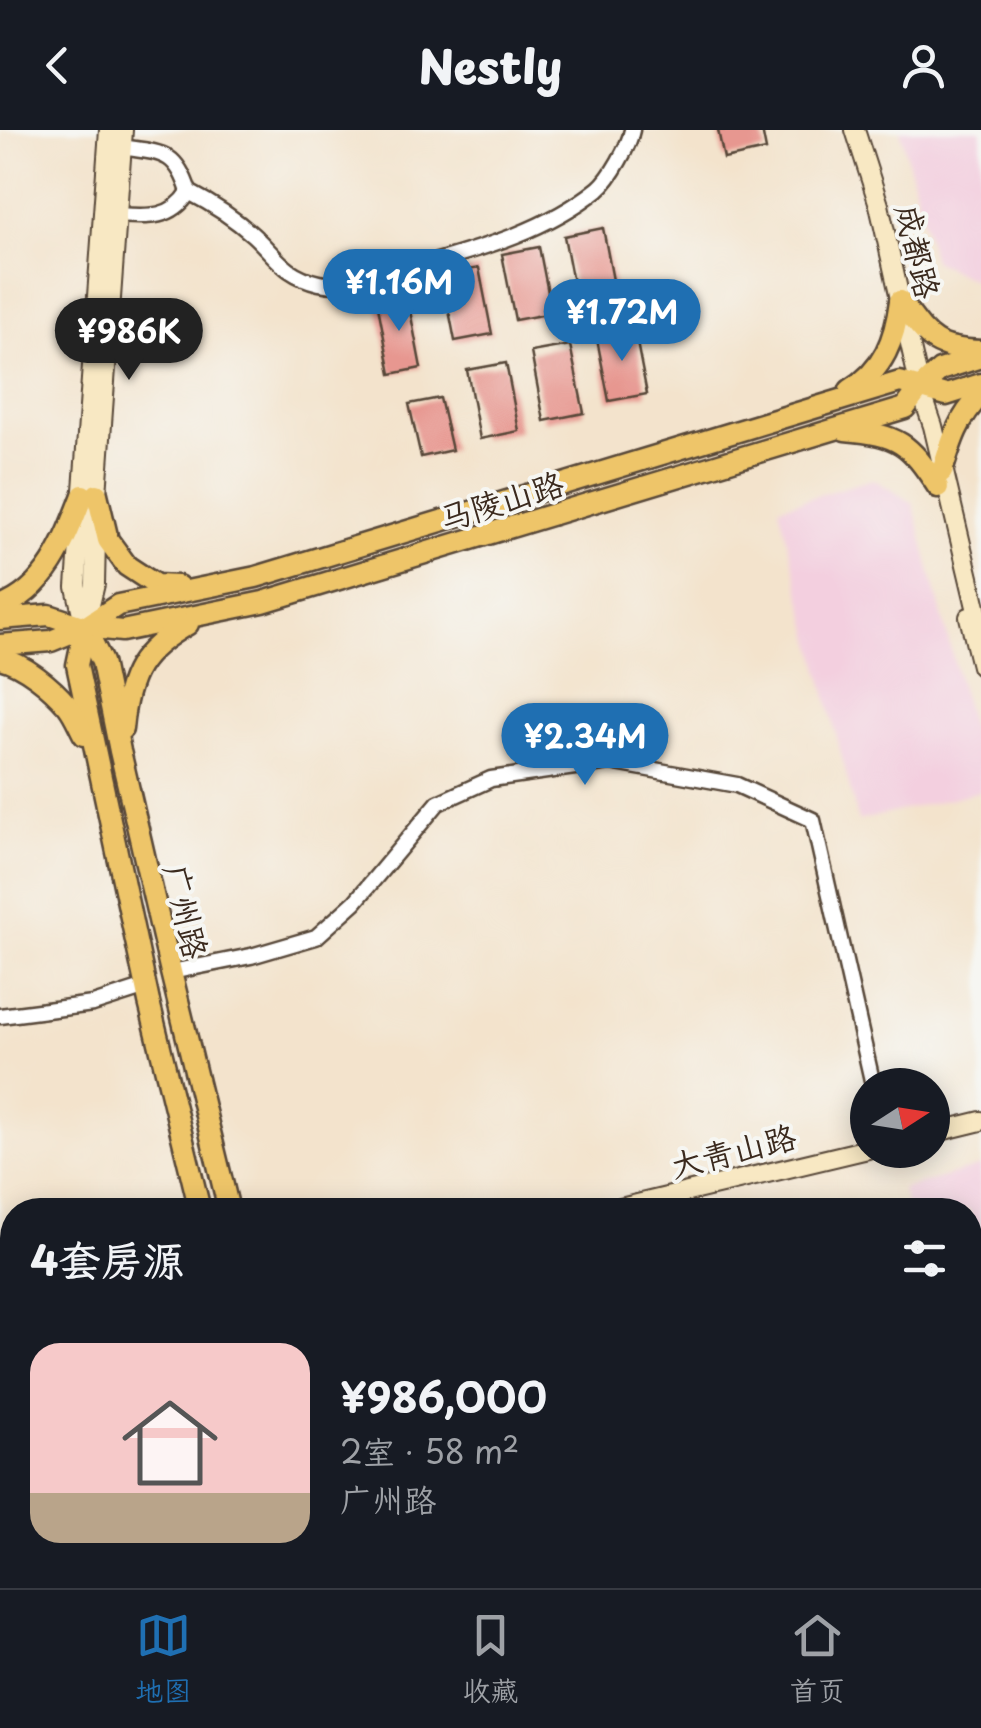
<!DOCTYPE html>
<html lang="zh">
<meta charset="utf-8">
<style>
:root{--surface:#171b24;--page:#242831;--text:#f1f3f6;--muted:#9ea1a6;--line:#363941;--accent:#1f6fb2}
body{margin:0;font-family:"Playpen Sans","LXGW WenKai TC",sans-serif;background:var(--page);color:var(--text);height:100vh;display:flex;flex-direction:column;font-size:38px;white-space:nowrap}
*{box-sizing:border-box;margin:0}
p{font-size:32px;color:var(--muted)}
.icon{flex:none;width:55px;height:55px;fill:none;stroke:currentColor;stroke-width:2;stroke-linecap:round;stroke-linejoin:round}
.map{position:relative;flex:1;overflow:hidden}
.drawer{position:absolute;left:0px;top:1068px;width:982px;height:392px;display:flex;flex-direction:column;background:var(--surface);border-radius:40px 40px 0 0;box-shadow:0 5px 25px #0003}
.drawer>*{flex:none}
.needle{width:65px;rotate:78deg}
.tools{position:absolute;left:850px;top:938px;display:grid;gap:20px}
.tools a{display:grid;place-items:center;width:100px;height:100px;border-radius:50%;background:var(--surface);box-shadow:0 5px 25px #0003;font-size:50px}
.price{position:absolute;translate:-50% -85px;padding:0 22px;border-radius:35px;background:var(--accent);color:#fff;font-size:32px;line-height:65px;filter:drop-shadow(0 2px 5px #0008)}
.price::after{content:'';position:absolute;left:50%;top:60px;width:30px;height:22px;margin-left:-15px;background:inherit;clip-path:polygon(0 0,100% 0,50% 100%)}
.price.selected{background:#222;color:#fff}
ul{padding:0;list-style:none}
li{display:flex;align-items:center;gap:30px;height:250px;padding:0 30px}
li span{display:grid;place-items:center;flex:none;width:280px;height:200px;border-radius:30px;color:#555}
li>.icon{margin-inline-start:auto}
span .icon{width:120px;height:120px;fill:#fffc;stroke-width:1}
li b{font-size:42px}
h2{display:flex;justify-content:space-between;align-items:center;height:120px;padding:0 30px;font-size:42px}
header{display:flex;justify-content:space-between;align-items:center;height:130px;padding:0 30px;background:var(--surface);font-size:45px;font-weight:800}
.tab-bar{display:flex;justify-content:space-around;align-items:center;height:140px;border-top:2px solid var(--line);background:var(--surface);font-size:28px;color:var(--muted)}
.tab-bar a{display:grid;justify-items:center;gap:5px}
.tab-bar .selected{color:var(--accent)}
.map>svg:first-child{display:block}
.built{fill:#f3cfdf}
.building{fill:#e79790}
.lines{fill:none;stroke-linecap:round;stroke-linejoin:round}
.street-casing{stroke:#574638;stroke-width:19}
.secondary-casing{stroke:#574638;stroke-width:22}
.primary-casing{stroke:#574638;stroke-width:25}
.street{stroke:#fff;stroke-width:14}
.secondary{stroke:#f8e8c3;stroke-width:18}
.primary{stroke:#eec569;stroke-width:20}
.labels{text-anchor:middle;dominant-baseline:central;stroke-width:8;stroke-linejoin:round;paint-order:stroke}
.street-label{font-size:32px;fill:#3b2a1e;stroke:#f6f6f2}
</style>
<header><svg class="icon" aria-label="back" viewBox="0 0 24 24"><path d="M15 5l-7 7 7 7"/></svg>Nestly<svg class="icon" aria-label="person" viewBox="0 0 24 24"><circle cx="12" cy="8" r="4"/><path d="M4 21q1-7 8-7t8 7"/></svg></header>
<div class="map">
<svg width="981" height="1458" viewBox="0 0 981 1458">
<rect width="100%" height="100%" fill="#f6f6f2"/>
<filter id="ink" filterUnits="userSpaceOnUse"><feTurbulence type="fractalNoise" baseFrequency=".01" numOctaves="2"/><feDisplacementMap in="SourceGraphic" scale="20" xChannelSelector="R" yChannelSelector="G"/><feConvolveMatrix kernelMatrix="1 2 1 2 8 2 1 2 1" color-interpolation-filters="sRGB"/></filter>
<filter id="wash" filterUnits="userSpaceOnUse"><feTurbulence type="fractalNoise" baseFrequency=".0048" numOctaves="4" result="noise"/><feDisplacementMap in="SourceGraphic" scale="40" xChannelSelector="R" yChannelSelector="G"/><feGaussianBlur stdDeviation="2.25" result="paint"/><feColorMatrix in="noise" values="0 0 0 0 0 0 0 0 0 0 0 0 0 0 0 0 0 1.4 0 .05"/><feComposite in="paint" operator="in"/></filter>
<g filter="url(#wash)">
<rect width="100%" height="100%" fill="#f3e3cc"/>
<!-- built -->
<g class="built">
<path d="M 900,0 L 981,0 L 981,154 L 933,130 Z"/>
<path d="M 873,349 L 913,373 L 981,637 L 981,661 L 858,691 L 779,377 Z"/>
<path d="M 981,1036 L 981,1373 L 970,1329 L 970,1080 L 907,1080 L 902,1059 Z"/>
</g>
<g id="blocks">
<!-- building -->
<g class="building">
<path d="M 718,0 L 762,0 L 766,20 L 724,29 Z"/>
<path d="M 603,98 L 616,166 L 577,173 L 564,106 Z"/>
<path d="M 539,117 L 552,183 L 515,190 L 502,124 Z"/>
<path d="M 479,138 L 492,204 L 455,211 L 442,145 Z"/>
<path d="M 407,165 L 421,238 L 391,244 L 377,171 Z"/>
<path d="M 634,197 L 647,264 L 609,271 L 596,204 Z"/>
<path d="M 570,215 L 584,283 L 544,291 L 531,222 Z"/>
<path d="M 506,233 L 519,301 L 480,309 L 467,240 Z"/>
<path d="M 440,268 L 452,320 L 421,327 L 409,274 Z"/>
<path d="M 10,1287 L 12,1292 L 12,1349 L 0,1321 L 0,1290 Z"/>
</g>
</g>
</g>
<g filter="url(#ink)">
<use href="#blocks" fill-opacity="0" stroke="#574638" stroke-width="2.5"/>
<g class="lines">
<defs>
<g id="street">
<path d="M 189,62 C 212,74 233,87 253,105 C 277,127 284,145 319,153 C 349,160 381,147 409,139 C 475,120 543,103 598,59 C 611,48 629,16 632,0"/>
<path d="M 117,85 C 146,87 172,90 189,62 C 176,20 161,23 121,17"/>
<path d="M 171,842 L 251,826 L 316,807 L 355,772 L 438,673 L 491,649 L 610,632 L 737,655 L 813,690 L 873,955"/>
<path d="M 0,886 L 93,874 L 146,857"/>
<path d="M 0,1279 L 12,1276"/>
<path d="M 205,1448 L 207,1458"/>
<path d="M 776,1458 L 820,1448"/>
</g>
<g id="secondary">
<path d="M 855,0 L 879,75 L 920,258 L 933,296 L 981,498"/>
<path d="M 969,487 L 981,536"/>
<path d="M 86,492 L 95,454 L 97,364 L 123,0"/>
<path d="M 85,497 L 76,457 L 109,0"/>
<path d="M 932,1003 L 981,991"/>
<path d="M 612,1080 L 868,1019"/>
<path d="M 0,1229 L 12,1226"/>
</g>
<g id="primary">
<path d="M 900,171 C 928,208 932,219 981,221"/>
<path d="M 850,260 C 884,240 895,209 900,171"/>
<path d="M 845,300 C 900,305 909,313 938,357"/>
<path d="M 942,342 C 951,312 958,288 981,265"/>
<path d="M 97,364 L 108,410 L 127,436 L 156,455 L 178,456"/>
<path d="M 0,477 C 48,459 66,409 83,365"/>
<path d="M 0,489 L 49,485 L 85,497 L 122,501 L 263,472 L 905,278 L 920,258 L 940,240 L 981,227"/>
<path d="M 85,497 L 102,532 L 120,621 L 171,842 L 229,1080"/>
<path d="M 85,497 L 77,535 L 149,872 L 200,1080"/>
<path d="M 0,515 L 51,511 L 85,497 L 118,475 L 256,447 L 900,252 L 946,265 L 981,254"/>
<path d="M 0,528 C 24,534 52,557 68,576 C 75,585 79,596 84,605"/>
<path d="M 122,599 C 127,545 140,521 188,494"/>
<path d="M 281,1448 L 283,1458"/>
<path d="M 313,1448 L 315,1458"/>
</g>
</defs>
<!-- street casing -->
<use href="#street" class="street-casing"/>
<!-- secondary casing -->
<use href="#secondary" class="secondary-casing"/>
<!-- primary casing -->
<use href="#primary" class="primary-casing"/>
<!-- street -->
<use href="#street" class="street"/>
<!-- secondary -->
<use href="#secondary" class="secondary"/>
<!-- primary -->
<use href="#primary" class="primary"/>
</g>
</g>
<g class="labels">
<!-- street labels -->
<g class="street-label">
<text transform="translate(919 121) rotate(77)">成都路</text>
<text transform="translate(501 370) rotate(-17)">马陵山路</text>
<text transform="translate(187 781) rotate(77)">广州路</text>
<text transform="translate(733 1020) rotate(-14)">大青山路</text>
</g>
</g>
</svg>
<div class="tools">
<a><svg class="needle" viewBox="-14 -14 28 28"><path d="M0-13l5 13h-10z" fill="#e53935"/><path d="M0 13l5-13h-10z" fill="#9ea1a6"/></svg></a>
</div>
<b class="price" style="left:399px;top:204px">¥1.16M</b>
<b class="price" style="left:622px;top:234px">¥1.72M</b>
<b class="price selected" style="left:129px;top:253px">¥986K</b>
<b class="price" style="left:585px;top:658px">¥2.34M</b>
<section class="drawer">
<h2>4套房源<svg class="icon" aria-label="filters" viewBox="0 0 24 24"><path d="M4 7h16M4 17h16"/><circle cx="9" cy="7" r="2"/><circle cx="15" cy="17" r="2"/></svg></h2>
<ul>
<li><span style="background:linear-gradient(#f6c9c9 75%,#b9a48a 0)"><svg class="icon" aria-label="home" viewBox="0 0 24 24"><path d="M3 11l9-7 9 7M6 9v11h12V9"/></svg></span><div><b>¥986,000</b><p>2室 · 58 m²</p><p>广州路</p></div></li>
</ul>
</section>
</div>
<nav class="tab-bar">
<a class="selected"><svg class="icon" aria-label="map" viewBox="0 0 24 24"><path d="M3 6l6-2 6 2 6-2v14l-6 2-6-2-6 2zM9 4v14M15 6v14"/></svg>地图</a>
<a><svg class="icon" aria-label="saved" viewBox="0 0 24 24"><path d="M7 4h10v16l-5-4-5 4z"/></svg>收藏</a>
<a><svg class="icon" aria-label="home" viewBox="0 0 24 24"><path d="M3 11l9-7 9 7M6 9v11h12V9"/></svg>首页</a>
</nav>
